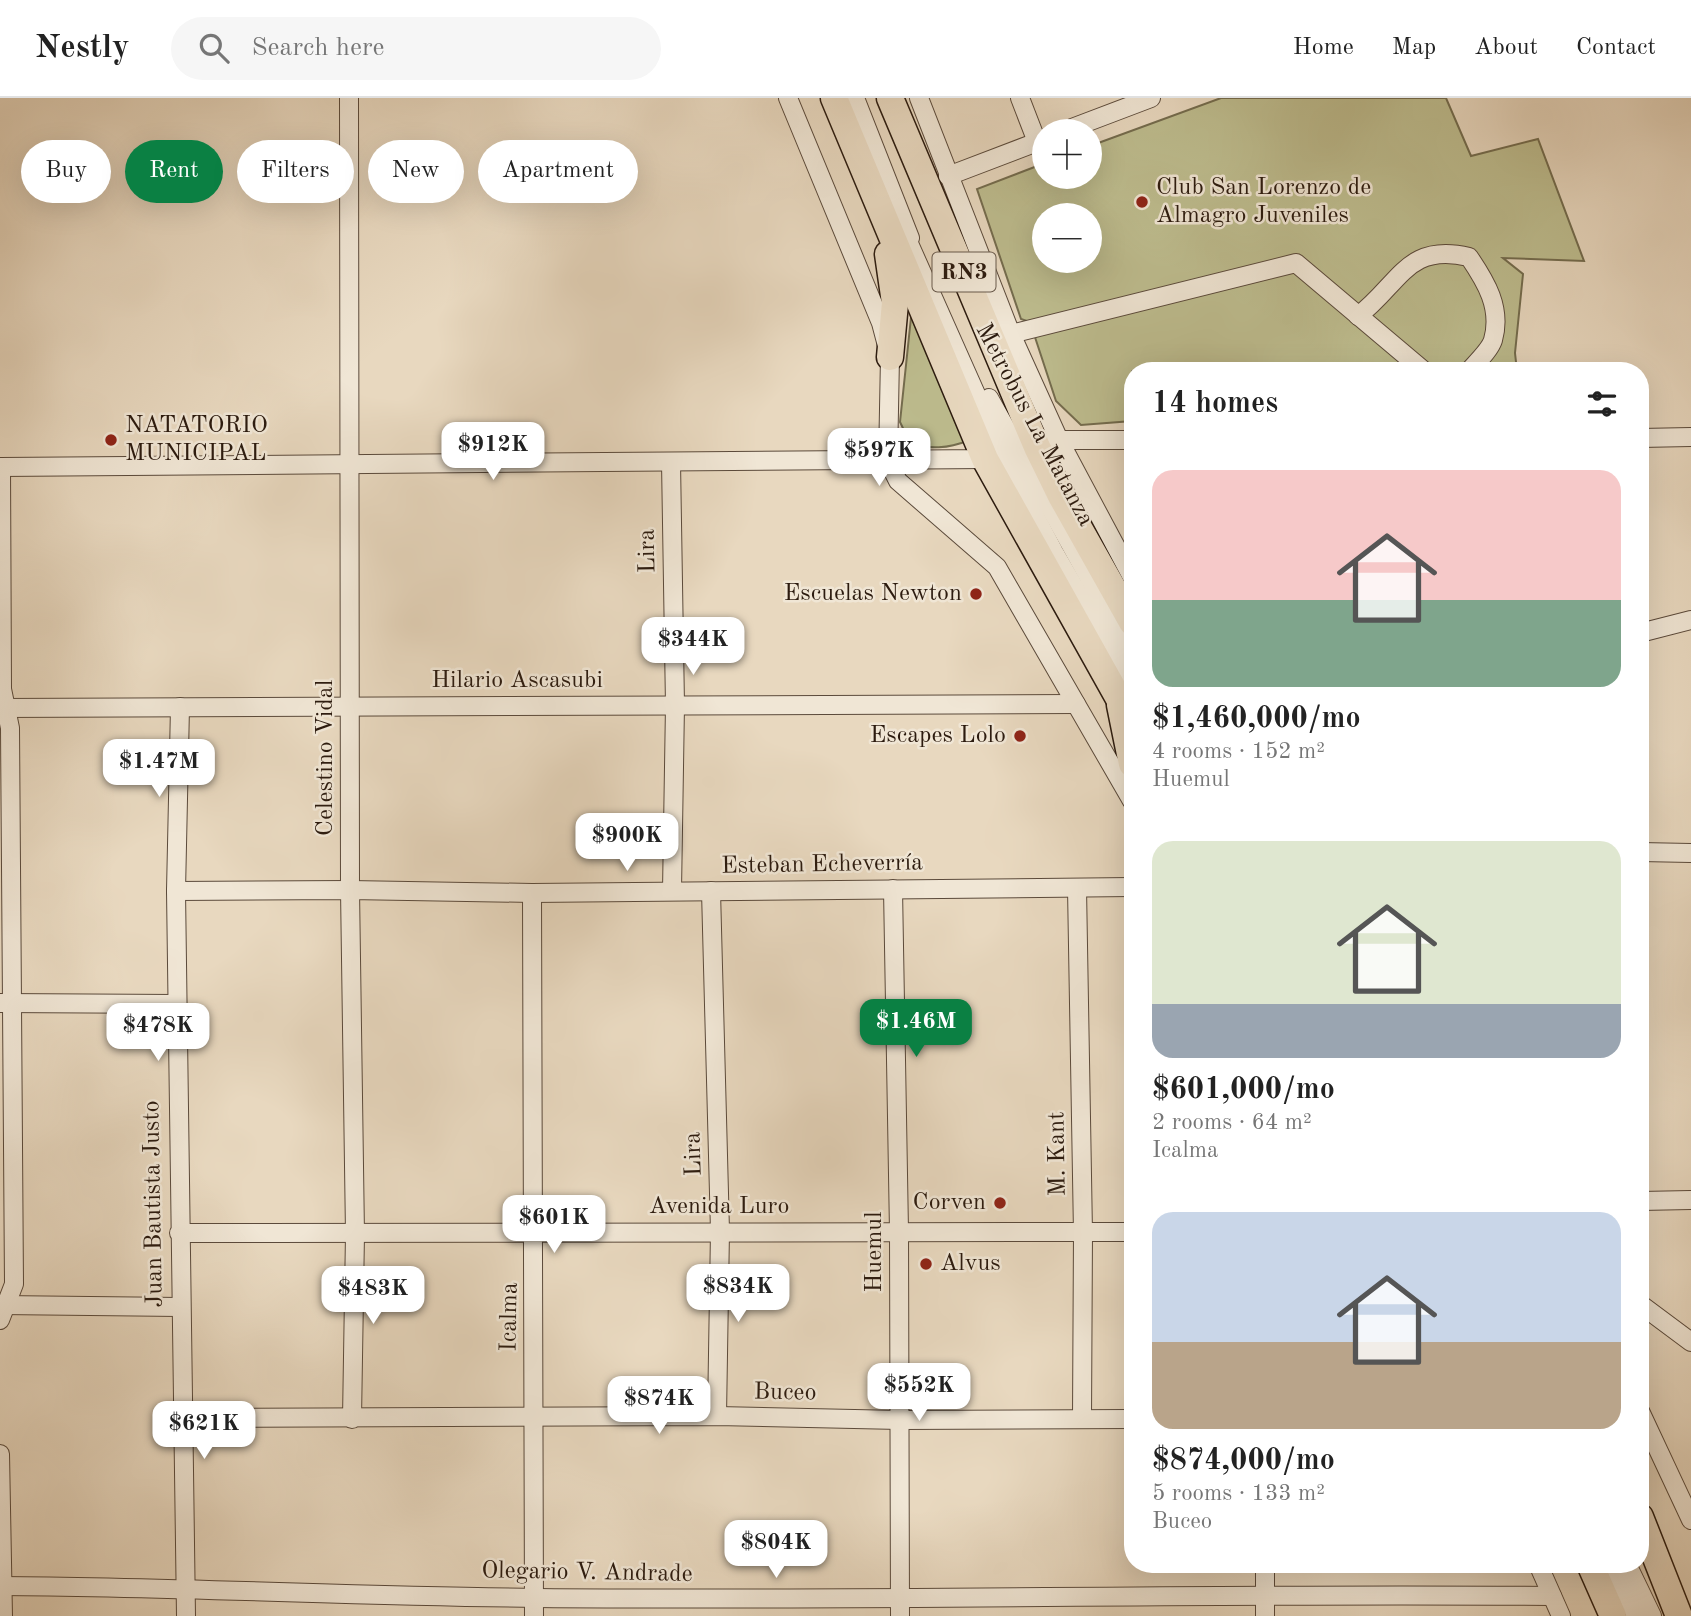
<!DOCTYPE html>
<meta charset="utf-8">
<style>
:root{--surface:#fff;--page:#f6f6f6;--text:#222;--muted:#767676;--line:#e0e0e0;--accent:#0b8043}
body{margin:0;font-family:"Old Standard TT",serif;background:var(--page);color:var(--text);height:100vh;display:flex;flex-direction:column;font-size:26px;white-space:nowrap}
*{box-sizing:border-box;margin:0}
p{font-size:23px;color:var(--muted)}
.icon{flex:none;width:38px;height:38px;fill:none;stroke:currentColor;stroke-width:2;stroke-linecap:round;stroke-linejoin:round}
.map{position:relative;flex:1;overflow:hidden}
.side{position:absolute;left:1124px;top:264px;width:525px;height:1211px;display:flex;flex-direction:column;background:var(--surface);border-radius:28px;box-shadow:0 7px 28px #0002}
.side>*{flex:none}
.banner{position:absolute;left:21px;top:42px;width:665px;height:63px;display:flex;gap:14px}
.buttons{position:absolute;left:1032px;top:21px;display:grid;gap:14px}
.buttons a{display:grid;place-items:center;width:70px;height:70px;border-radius:50%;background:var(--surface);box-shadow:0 7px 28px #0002;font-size:35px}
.price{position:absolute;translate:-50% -60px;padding:0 16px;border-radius:14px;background:#fff;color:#222;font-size:23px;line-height:46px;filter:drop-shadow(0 2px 4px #0008)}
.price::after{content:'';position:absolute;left:50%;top:42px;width:21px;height:16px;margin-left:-10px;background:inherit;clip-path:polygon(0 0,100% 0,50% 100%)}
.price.on{background:var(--accent);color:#fff}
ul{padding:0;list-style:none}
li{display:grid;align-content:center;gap:14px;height:371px;padding:0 28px}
li span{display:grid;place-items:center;height:217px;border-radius:21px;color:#555}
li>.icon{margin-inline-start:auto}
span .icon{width:126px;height:126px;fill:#fffc;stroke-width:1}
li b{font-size:30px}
h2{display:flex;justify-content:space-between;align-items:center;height:84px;padding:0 28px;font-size:30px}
.chip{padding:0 24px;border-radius:32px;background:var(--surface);box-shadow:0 7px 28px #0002;font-size:24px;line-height:63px}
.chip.on{background:var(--accent);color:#fff}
header{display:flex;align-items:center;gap:42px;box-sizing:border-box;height:98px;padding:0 35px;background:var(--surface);border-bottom:2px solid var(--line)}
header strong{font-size:33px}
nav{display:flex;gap:38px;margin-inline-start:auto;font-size:24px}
.search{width:490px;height:63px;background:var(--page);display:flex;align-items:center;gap:18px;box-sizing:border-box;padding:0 24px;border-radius:38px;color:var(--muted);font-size:26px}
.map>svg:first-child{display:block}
.green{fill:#bdbc8e;stroke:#746c4e;stroke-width:2;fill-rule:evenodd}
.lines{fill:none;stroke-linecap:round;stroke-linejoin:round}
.minor-casing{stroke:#5b4a3b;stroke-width:20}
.highway-casing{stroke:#2c1b0f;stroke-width:29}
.minor{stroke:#f0e6d5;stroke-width:18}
.highway{stroke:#e8d8bf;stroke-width:26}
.poi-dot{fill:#8f2418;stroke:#f0e6d5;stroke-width:2.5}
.labels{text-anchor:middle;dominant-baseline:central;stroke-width:5;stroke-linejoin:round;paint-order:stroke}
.shield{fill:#f0e6d5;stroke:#67584a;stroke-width:2}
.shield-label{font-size:23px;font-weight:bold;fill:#2c1b0f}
.poi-label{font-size:24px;fill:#2c1b0f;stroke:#f0e6d5;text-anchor:start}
.street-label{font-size:24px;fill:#2c1b0f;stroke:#f0e6d5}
</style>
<header>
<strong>Nestly</strong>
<div class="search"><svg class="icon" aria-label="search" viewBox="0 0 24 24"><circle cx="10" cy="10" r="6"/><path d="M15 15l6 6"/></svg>Search here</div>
<nav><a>Home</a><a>Map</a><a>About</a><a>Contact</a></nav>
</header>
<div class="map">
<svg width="1691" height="1518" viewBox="0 0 1691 1518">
<rect width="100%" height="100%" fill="#e8d8bf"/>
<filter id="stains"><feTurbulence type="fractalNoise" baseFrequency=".00286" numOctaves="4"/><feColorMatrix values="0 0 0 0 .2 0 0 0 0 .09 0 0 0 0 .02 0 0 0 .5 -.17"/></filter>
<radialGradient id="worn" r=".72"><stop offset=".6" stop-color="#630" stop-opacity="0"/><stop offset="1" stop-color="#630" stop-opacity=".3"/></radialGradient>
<!-- green -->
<g class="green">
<path d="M 1221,0 L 1446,0 L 1471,58 L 1538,41 L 1584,163 L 1503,160 L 1523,176 L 1515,255 L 1517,273 L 1132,273 L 1132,323 L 1081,327 L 1056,303 L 1030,224 L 1021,221 L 977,91 L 1045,65 L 1045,79 L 1090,79 L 1090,48 ZM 1045,117 L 1090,117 L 1090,163 L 1045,163 Z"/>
<path d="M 912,210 L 967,343 C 950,350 928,352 910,345 L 900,324 Z"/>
</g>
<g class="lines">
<defs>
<g id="minor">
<path d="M 349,0 L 350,792 L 355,1136 L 352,1321"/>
<path d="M 788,0 L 881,225 L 890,259 L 888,363 L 898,383 L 997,469 L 1132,703"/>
<path d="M 855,0 L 910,140"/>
<path d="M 919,0 L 1011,236 L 1059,342 L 1132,479"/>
<path d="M 1020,0 L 1037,44"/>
<path d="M 1064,33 L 1151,0"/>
<path d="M 948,78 L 1045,41"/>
<path d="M 903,132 L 1004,359 L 1054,454 L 1132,588"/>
<path d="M 1358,218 C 1400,186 1407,144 1469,159 C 1486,184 1502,210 1493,242 C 1490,252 1476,265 1469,273"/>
<path d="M 1011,236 L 1296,165 L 1424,273"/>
<path d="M 989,300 L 1132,557"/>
<path d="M 1640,340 L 1691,339"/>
<path d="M 671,364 L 675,607 L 672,793"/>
<path d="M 0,369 L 985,361 L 1004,359 L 1059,342 L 1132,342"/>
<path d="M 1640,535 L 1691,522"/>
<path d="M 180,609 L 176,793 L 186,1518"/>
<path d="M 0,610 L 1076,606"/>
<path d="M 1640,754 L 1691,755"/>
<path d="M 1077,790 L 1083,1135 L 1082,1321"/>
<path d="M 893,791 L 899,1133 L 900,1518"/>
<path d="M 176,793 L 350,792 L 532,795 L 1132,789"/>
<path d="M 711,793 L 720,1133 L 717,1318"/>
<path d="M 532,795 L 534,1518"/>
<path d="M 0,905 L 177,906"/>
<path d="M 1640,1103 L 1691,1102"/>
<path d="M 179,1135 L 1132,1134"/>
<path d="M 1640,1206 L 1691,1244"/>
<path d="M 0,1207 L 180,1209"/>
<path d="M 0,1222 L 14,1186 L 10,630 L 2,591 L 1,369"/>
<path d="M 1640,1313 L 1691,1422"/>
<path d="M 185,1320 L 717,1318 L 900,1322 L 1132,1321"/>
<path d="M 0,1356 L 3,1518"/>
<path d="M 1538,1466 L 1561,1518"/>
<path d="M 1612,1466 L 1636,1518"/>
<path d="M 1627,1466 L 1652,1518"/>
<path d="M 0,1488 C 179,1489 359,1498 538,1500 C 876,1503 1214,1495 1552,1498"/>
<path d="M 1265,1518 L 1265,1466"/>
</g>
<g id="highway">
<path d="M 834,0 L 985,361 L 1132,624"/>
<path d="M 890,0 L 1037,349 L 1061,398 L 1132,524"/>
<path d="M 888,156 L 895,205 L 890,259"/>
<path d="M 1120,607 L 1132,666"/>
<path d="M 1640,1419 L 1679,1518"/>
<path d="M 1590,1466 L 1613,1518"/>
</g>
</defs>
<!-- minor casing -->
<use href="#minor" class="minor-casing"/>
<!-- highway casing -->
<use href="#highway" class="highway-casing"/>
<!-- minor -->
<use href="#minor" class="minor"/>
<!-- highway -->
<use href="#highway" class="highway"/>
</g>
<!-- markers -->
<g class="poi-dot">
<circle cx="1142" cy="104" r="7"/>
<circle cx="111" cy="342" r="7"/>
<circle cx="976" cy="496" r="7"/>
<circle cx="1020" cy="638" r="7"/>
<circle cx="1000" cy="1105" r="7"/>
<circle cx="926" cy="1166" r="7"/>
</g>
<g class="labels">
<!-- shield labels -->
<rect class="shield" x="932.5" y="154.5" width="63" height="39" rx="5"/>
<g class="shield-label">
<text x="964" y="174">RN3</text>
</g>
<!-- poi labels -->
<g class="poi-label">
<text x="1156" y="90">Club San Lorenzo de<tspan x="1156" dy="28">Almagro Juveniles</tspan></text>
<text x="125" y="328">NATATORIO<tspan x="125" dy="28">MUNICIPAL</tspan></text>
<text x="962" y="496" text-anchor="end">Escuelas Newton</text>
<text x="1006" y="638" text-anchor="end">Escapes Lolo</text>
<text x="986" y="1105" text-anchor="end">Corven</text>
<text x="940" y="1166">Alvus</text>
</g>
<!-- street labels -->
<g class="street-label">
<text transform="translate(1034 327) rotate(62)">Metrobus La Matanza</text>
<text transform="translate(648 453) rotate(-91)">Lira</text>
<text x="517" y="583">Hilario Ascasubi</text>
<text transform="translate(326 660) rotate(-90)">Celestino Vidal</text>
<text transform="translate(822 767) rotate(-1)">Esteban Echeverría</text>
<text transform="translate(694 1056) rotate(-92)">Lira</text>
<text transform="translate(1058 1056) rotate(-91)">M. Kant</text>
<text transform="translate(154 1106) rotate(-91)">Juan Bautista Justo</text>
<text x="719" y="1109">Avenida Luro</text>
<text transform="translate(875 1154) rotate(-90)">Huemul</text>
<text transform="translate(510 1219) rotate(-89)">Icalma</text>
<text transform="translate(785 1295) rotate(1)">Buceo</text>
<text transform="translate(587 1475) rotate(1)">Olegario V. Andrade</text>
</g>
</g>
<rect width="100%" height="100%" filter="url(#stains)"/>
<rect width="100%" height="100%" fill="url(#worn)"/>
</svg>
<div class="buttons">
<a>+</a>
<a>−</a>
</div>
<b class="price" style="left:493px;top:384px">$912K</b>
<b class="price" style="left:879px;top:390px">$597K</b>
<b class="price" style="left:693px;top:579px">$344K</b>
<b class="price" style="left:159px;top:701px">$1.47M</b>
<b class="price" style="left:627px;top:775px">$900K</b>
<b class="price on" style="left:916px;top:961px">$1.46M</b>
<b class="price" style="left:158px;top:965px">$478K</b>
<b class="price" style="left:554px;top:1157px">$601K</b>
<b class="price" style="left:738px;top:1226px">$834K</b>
<b class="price" style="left:373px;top:1228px">$483K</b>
<b class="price" style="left:919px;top:1325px">$552K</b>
<b class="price" style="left:659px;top:1338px">$874K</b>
<b class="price" style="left:204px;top:1363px">$621K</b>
<b class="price" style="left:776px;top:1482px">$804K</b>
<div class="banner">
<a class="chip">Buy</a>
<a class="chip on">Rent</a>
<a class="chip">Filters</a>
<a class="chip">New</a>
<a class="chip">Apartment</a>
</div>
<section class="side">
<h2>14 homes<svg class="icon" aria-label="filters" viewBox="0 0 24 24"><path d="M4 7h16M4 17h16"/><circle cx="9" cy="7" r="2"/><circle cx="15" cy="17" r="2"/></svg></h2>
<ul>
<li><span style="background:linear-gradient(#f6c9c9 60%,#7fa58c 0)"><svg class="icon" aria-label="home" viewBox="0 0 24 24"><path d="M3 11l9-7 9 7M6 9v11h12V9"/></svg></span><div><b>$1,460,000/mo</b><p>4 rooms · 152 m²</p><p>Huemul</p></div></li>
<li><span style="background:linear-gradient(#dfe7d0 75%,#9aa5b1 0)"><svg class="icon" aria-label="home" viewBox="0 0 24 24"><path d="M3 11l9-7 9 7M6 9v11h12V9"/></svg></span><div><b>$601,000/mo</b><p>2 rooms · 64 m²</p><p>Icalma</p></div></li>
<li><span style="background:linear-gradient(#c9d6e8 60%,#b9a48a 0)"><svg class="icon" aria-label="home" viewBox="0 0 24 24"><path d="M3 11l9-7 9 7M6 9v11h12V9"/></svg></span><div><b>$874,000/mo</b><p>5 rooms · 133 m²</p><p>Buceo</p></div></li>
</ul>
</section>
</div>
